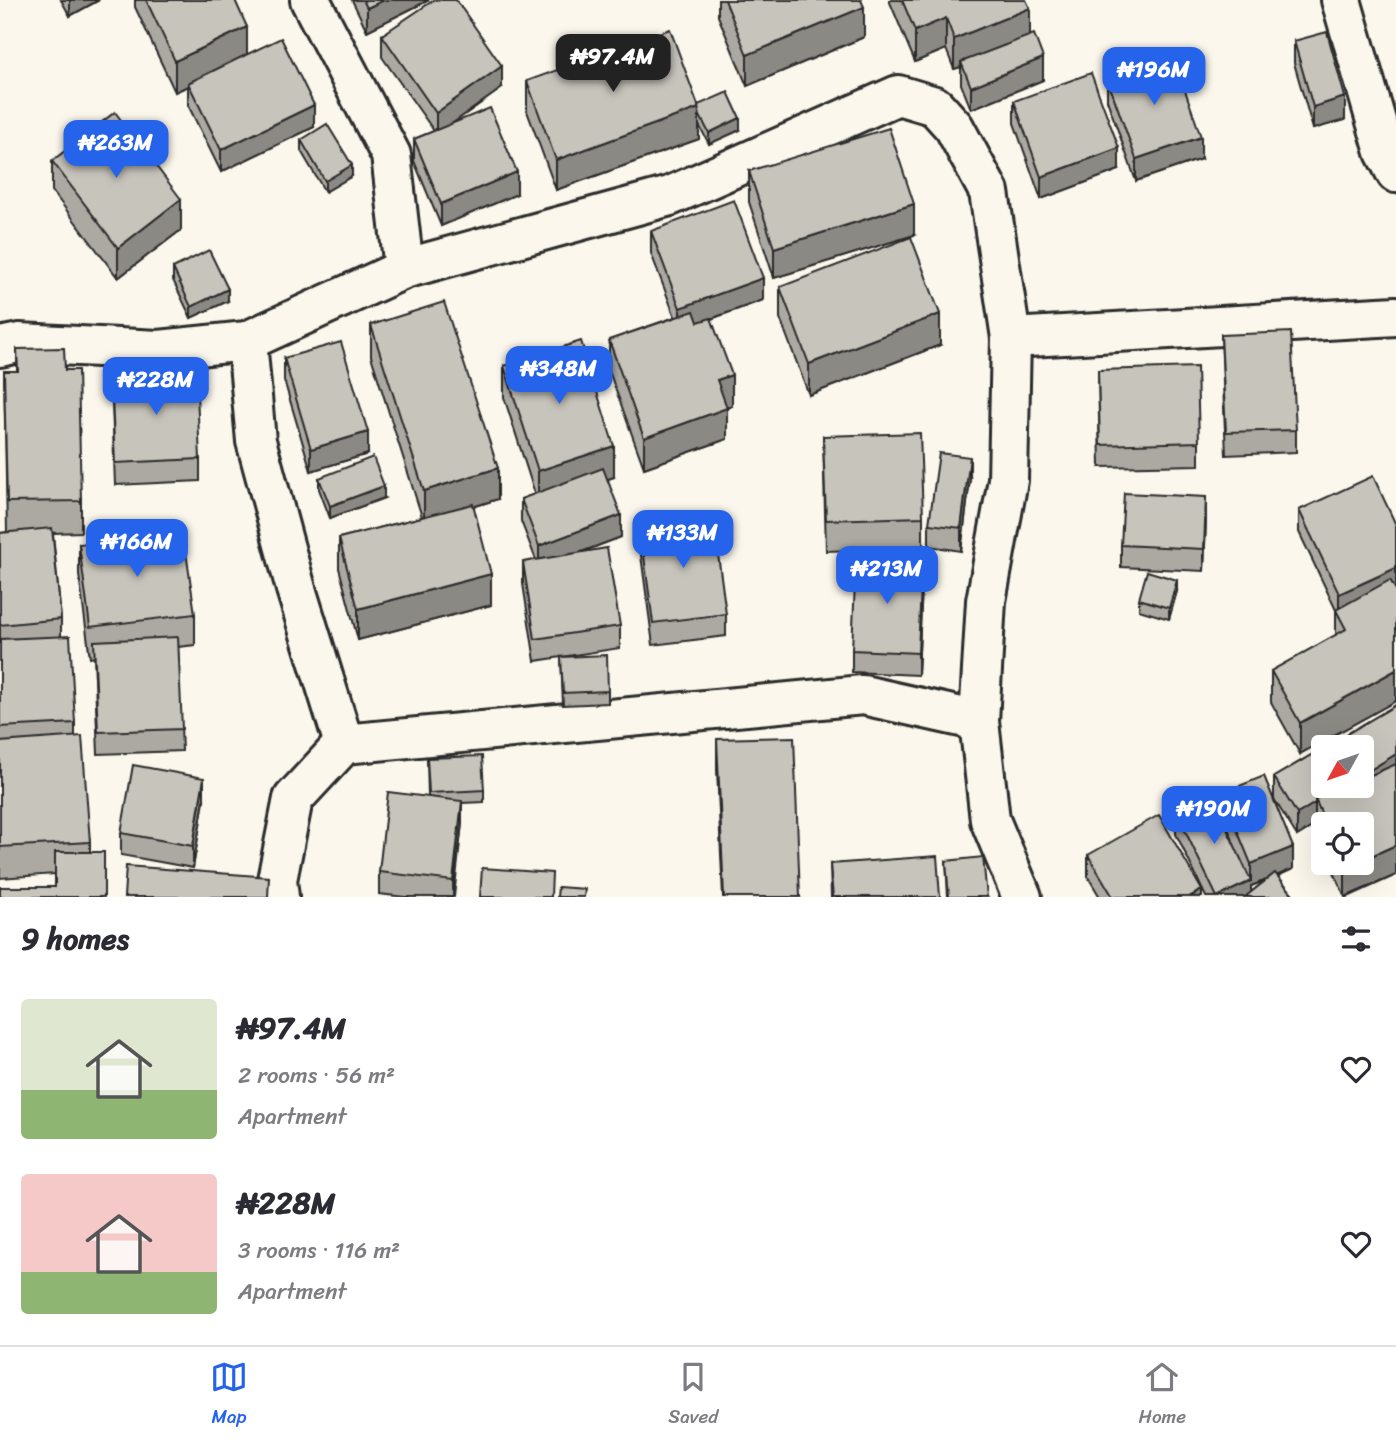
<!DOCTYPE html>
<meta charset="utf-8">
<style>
:root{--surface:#fff;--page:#f2f2f3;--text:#2b2b33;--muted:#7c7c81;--line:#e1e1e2;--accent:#2563eb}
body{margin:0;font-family:Sriracha,sans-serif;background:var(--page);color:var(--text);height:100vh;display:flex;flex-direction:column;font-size:26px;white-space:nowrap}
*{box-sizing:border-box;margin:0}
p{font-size:23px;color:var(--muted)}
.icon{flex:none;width:38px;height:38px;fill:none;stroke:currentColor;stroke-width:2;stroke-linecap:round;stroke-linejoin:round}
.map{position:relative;height:897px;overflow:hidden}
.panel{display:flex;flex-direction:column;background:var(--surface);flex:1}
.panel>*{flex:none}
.needle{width:46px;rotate:230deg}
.tools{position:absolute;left:1311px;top:735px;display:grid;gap:14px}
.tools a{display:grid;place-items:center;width:63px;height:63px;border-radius:7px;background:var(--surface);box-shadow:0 7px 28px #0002;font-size:35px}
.price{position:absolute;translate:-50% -60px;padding:0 16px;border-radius:14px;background:var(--accent);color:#fff;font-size:23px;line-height:46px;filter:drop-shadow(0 2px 4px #0008)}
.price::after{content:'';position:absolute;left:50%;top:42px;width:21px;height:16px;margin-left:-10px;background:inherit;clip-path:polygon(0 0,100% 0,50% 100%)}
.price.active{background:#222;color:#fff}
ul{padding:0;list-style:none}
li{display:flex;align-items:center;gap:21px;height:175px;padding:0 21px}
li span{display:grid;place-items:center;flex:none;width:196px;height:140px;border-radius:7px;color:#555}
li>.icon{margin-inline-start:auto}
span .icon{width:84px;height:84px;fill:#fffc;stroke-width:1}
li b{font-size:30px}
h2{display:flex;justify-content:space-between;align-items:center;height:84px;padding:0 21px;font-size:30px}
.dock{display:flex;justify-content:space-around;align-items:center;height:98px;border-top:2px solid var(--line);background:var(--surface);font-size:19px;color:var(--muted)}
.dock a{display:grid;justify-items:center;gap:4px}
.dock .active{color:var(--accent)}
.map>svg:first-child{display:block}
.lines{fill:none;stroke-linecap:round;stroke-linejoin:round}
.minor-casing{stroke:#2b2b2b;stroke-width:44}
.minor{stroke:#fbf7ec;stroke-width:38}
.wall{fill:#aba9a2;stroke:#2b2b2b;stroke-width:2;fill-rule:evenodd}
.shaded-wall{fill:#8b8984;stroke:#2b2b2b;stroke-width:2}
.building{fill:#c7c4bc;stroke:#2b2b2b;stroke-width:2}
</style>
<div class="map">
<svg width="1396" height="897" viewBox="0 0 1396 897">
<rect width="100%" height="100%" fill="#fbf7ec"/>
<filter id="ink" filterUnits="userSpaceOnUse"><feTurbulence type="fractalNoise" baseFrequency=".0143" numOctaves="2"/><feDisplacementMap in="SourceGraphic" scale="14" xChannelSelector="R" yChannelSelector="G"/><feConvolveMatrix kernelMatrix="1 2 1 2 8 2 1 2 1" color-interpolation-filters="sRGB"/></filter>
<g filter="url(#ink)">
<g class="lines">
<defs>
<g id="minor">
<path d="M 310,0 L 391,155 L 404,269"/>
<path d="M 1341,0 L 1385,152 L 1396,173"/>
<path d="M 1011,338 L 1396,316"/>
<path d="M 247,341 L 256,441 L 296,589 L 344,744"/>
<path d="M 0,347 L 19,343 L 159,350 L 247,341 L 404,269 L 670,196 L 898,95 L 935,106 L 954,127 L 989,192 L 1011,338 L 1008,480 L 986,601 L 979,721 L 990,820 L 1022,897"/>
<path d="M 279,897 L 277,880 L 293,799 L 344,744 L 863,695 L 979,721"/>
</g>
</defs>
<!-- minor casing -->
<use href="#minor" class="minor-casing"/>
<!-- minor -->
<use href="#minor" class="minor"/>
</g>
<!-- wall -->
<g class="wall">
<path d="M 61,0 L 99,0 L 70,16 Z"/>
<path d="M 135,0 L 235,0 L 247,54 L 314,127 L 221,172 L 188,105 L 188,86 L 175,92 L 135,7 Z"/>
<path d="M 352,0 L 429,0 L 367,31 Z"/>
<path d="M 718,0 L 861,0 L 864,37 L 747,86 L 718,16 Z"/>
<path d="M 889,0 L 1026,0 L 1030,35 L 1043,80 L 971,109 L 961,84 L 961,67 L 954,69 L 946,49 L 915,62 Z"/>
<path d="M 382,35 L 502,88 L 451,124 L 517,194 L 441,226 L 414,161 L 414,139 L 434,131 L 382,57 Z"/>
<path d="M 1294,41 L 1345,120 L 1313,129 L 1294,63 Z"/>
<path d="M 1107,78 L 1201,159 L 1136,181 L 1107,100 Z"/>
<path d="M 527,81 L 698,105 L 740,130 L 709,144 L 699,125 L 699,139 L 556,190 L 527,111 Z"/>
<path d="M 1014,101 L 1119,170 L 1041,199 L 1014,123 Z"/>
<path d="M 301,140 L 352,176 L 325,192 L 301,151 Z"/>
<path d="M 52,161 L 181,230 L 118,278 L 52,191 Z"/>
<path d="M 749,171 L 914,235 L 774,278 L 749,202 Z"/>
<path d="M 651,231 L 763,300 L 711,319 L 732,406 L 727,408 L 727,439 L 644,468 L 609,371 L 609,340 L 675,317 L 651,253 Z"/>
<path d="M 173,268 L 228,301 L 191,318 L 173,280 Z"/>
<path d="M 780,287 L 940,345 L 809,395 L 780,318 Z"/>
<path d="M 371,325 L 498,499 L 473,507 L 491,605 L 358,640 L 339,568 L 339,538 L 422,517 L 371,356 Z"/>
<path d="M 1221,335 L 1296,430 L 1296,452 L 1226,455 Z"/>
<path d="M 17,349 L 65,370 L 81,501 L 81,532 L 53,533 L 61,619 L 61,636 L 75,723 L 75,737 L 90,842 L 90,852 L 55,887 L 55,874 L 0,878 L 0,533 L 7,532 L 4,371 L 17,371 Z"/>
<path d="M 284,358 L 368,454 L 311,471 L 284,380 Z"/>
<path d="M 504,366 L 614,477 L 608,479 L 621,537 L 582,552 L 620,626 L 620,648 L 535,661 L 523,584 L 523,562 L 536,560 L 521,521 L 521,499 L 535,494 L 504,397 Z"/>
<path d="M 1098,370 L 1199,442 L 1199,465 L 1100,467 Z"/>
<path d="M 111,375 L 200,459 L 200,481 L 115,485 Z"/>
<path d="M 823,436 L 923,517 L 923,548 L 826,551 Z"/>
<path d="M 319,478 L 384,498 L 330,518 L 319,489 Z"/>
<path d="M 970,479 L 961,551 L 929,546 L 929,524 Z"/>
<path d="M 1299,510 L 1396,525 L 1300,754 L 1271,702 L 1271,671 L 1336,635 L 1336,610 L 1299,532 Z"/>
<path d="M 1206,519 L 1204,571 L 1121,567 L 1121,545 Z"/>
<path d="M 640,526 L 726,614 L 726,636 L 653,645 L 640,548 Z"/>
<path d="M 79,544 L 195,614 L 195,645 L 178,647 L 182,751 L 98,754 L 94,657 L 90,658 L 79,575 Z"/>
<path d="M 922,584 L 918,675 L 852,672 L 852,650 Z"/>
<path d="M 1177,591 L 1169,619 L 1139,610 L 1139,599 Z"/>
<path d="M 561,657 L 608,691 L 608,703 L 563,705 Z"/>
<path d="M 1396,705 L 1396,875 L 1348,897 L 1345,897 L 1330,863 L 1362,863 L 1362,824 L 1323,824 L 1323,848 L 1315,830 L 1315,825 L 1297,836 L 1274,799 L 1274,777 Z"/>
<path d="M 717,739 L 800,897 L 723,897 L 717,770 Z"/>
<path d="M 427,758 L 484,790 L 484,802 L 462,803 L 462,823 L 454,897 L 405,897 L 379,894 L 379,872 L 428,797 Z"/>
<path d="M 1222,793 L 1293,869 L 1278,876 L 1295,897 L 1206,897 L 1176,834 L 1176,812 L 1232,838 L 1222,815 ZM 1265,881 L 1251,892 L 1251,886 Z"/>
<path d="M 204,800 L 193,868 L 121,855 L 121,833 Z"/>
<path d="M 1088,855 L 1202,897 L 1100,897 L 1088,877 Z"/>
<path d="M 946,861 L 987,897 L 948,897 Z"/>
<path d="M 830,864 L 940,897 L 831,897 Z"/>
</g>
<!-- shaded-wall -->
<g class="shaded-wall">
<path d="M 70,0 L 99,0 L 70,16 Z"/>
<path d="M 384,0 L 429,0 L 367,31 L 367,8 Z"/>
<path d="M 864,7 L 864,37 L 747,86 L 747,55 Z"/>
<path d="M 1030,8 L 1030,39 L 961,62 L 961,67 L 954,69 L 954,39 Z"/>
<path d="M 946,18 L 946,49 L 915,62 L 915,31 Z"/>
<path d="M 247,27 L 247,58 L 188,83 L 188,86 L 175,92 L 175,61 Z"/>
<path d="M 1043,58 L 1043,80 L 971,109 L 971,87 Z"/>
<path d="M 502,66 L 502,88 L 436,135 L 436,113 Z"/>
<path d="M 1345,97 L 1345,120 L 1313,129 L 1313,107 Z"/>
<path d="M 314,105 L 314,127 L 221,172 L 221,150 Z"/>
<path d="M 699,108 L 699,139 L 556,190 L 556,160 Z"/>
<path d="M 740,118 L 740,130 L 709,144 L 709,133 Z"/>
<path d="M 1201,137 L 1201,159 L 1136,181 L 1136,159 Z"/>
<path d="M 1119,148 L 1119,170 L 1041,199 L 1041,177 Z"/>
<path d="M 352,165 L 352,176 L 325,192 L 325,181 Z"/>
<path d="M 517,172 L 517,194 L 441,226 L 441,204 Z"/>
<path d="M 181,199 L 181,230 L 118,278 L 118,248 Z"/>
<path d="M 914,204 L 914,235 L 774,278 L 774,248 Z"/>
<path d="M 763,278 L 763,300 L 680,330 L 680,308 Z"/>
<path d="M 228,289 L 228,301 L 191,318 L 191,307 Z"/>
<path d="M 940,314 L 940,345 L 809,395 L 809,364 Z"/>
<path d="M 732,375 L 732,406 L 717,411 L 717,380 Z"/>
<path d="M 727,408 L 727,439 L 644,468 L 644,438 Z"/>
<path d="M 368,432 L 368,454 L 311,471 L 311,449 Z"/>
<path d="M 614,446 L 614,477 L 538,502 L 538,471 Z"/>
<path d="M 970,457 L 970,479 L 961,551 L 961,528 Z"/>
<path d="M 498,468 L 498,499 L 424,522 L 424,491 Z"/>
<path d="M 384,486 L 384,498 L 330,518 L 330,506 Z"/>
<path d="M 1206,497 L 1206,519 L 1204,571 L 1204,549 Z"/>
<path d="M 621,515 L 621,537 L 539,568 L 539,546 Z"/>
<path d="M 922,562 L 922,584 L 918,675 L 918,653 Z"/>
<path d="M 1396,568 L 1396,590 L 1339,616 L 1339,594 Z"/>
<path d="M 491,574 L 491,605 L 358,640 L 358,609 Z"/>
<path d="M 1177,580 L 1177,591 L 1169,619 L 1169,608 Z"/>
<path d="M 1396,670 L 1396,701 L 1300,754 L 1300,723 Z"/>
<path d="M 1396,754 L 1396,776 L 1316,802 L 1343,786 L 1362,786 L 1362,775 Z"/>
<path d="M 204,778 L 204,800 L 193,868 L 193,846 Z"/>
<path d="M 462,801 L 462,823 L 453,897 L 453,881 Z"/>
<path d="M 1315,803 L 1315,825 L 1297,836 L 1297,814 Z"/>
<path d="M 1396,845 L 1396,875 L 1345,897 L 1345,867 L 1355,863 L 1362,863 L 1362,860 Z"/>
<path d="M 1293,847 L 1293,869 L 1251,886 L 1251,897 L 1217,897 L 1251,881 L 1251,864 Z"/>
<path d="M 1202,890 L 1202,897 L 1189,897 Z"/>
</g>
<!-- building -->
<g class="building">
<path d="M 146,0 L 235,0 L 247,27 L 175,61 Z"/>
<path d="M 363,0 L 384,0 L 367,8 Z"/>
<path d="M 434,0 L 456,0 L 502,66 L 436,113 L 382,35 Z"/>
<path d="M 725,0 L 861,0 L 864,7 L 747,55 Z"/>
<path d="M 902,0 L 1026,0 L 1030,8 L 954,39 L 946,18 L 915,31 Z"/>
<path d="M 670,29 L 699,108 L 556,160 L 527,81 Z"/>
<path d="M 1327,32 L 1345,97 L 1313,107 L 1294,41 Z"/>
<path d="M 1034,34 L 1043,58 L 971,87 L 961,62 Z"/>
<path d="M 281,38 L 314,105 L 221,150 L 188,83 Z"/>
<path d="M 1173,55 L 1201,137 L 1136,159 L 1107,78 Z"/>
<path d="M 1091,73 L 1119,148 L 1041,177 L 1014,101 Z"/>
<path d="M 728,92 L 740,118 L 709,133 L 699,114 L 698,105 Z"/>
<path d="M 490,108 L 517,172 L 441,204 L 414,139 Z"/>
<path d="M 115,112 L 181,199 L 118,248 L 52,161 Z"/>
<path d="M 327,124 L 352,165 L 325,181 L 301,140 Z"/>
<path d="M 889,128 L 914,204 L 774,248 L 749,171 Z"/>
<path d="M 734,200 L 763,278 L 680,308 L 651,231 Z"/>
<path d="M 911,237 L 940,314 L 809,364 L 780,287 Z"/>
<path d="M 209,250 L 228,289 L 191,307 L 173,268 Z"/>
<path d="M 444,302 L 498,468 L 424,491 L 371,325 Z"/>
<path d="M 694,311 L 698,322 L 711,318 L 732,375 L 717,380 L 727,408 L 644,438 L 609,340 Z"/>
<path d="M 1291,332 L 1296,430 L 1226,432 L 1221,335 Z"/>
<path d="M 581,341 L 614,446 L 538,471 L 504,366 Z"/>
<path d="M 341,342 L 368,432 L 311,449 L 284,358 Z"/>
<path d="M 64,348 L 65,370 L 78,370 L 81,501 L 7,502 L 4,371 L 18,371 L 17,349 Z"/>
<path d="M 1197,367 L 1199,442 L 1100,445 L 1098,370 Z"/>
<path d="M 196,371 L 200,459 L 115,463 L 111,375 Z"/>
<path d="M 920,433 L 923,517 L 826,520 L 823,436 Z"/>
<path d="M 939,453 L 970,457 L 961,528 L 929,524 Z"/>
<path d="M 373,457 L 384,486 L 330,506 L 319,478 Z"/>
<path d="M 603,468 L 621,515 L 539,546 L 521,499 Z"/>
<path d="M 1373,476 L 1396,525 L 1396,568 L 1339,594 L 1299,510 Z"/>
<path d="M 1124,493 L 1206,497 L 1204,549 L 1121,545 Z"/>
<path d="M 473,504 L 491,574 L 358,609 L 339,538 Z"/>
<path d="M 713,517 L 726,614 L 653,623 L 640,526 Z"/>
<path d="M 52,528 L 61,619 L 0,625 L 0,533 Z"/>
<path d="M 183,531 L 195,614 L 90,627 L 79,544 Z"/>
<path d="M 607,548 L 620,626 L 535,639 L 523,562 Z"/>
<path d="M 856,559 L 922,562 L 918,653 L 852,650 Z"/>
<path d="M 1147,571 L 1177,580 L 1169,608 L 1139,599 Z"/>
<path d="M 1390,580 L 1396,590 L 1396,670 L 1300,723 L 1271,671 L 1346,629 L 1336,610 Z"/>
<path d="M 70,636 L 75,723 L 0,727 L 0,639 Z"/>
<path d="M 178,637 L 182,729 L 98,732 L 94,641 Z"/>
<path d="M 607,655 L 608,691 L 563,693 L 561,657 Z"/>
<path d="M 1396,705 L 1396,754 L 1362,775 L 1362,747 L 1325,747 Z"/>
<path d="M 82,736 L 90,842 L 0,847 L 0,742 Z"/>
<path d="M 794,737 L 800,897 L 724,897 L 717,739 Z"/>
<path d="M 1323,748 L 1323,786 L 1343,786 L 1315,799 L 1315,803 L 1297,814 L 1274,777 Z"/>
<path d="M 482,756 L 484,790 L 429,793 L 427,758 Z"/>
<path d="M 1396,764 L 1396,845 L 1362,860 L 1362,824 L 1326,824 L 1315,799 L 1346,786 L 1362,786 L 1362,779 Z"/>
<path d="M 133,765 L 204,778 L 193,846 L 121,833 Z"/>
<path d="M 1264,776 L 1293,847 L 1251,864 L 1222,793 Z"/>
<path d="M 388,792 L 462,801 L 453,881 L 379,872 Z"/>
<path d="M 1212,796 L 1251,881 L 1217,897 L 1176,812 Z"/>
<path d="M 1159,815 L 1202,890 L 1189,897 L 1113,897 L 1088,855 Z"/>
<path d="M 55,852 L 104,852 L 104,897 L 0,897 L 0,887 L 55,887 Z"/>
<path d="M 937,856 L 940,897 L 833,897 L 830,864 Z"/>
<path d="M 983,857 L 987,897 L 949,897 L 946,861 Z"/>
<path d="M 1343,863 L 1355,863 L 1345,867 Z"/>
<path d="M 126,866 L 269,877 L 268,897 L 124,897 Z"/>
<path d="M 482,868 L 552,873 L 551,897 L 480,897 Z"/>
<path d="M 1275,873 L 1295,897 L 1245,897 Z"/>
<path d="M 558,887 L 585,889 L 584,897 L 557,897 Z"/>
</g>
</g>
</svg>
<div class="tools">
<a><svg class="needle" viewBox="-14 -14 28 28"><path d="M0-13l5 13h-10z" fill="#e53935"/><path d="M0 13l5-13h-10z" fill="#7c7c81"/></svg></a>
<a><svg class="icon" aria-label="locate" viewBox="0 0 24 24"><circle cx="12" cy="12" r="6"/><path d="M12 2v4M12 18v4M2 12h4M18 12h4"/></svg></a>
</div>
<b class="price active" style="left:613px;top:94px">₦97.4M</b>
<b class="price" style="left:1154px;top:107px">₦196M</b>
<b class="price" style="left:116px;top:180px">₦263M</b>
<b class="price" style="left:559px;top:406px">₦348M</b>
<b class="price" style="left:156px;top:417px">₦228M</b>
<b class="price" style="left:683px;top:570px">₦133M</b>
<b class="price" style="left:137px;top:579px">₦166M</b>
<b class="price" style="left:887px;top:606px">₦213M</b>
<b class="price" style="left:1214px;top:846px">₦190M</b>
</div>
<section class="panel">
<h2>9 homes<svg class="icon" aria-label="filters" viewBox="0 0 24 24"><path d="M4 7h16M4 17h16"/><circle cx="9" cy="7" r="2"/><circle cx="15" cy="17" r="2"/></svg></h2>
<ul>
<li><span style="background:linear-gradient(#dfe7d0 65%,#8fb573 0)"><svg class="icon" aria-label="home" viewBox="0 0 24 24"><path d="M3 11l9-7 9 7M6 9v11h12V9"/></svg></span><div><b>₦97.4M</b><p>2 rooms · 56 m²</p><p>Apartment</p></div><svg class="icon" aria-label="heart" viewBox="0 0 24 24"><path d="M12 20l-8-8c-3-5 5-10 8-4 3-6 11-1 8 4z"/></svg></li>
<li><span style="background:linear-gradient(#f6c9c9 70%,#8fb573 0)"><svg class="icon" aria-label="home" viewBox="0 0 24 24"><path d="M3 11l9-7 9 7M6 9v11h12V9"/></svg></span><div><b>₦228M</b><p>3 rooms · 116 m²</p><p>Apartment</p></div><svg class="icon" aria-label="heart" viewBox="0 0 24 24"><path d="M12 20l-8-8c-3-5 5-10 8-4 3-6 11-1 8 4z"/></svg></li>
</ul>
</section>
<nav class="dock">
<a class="active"><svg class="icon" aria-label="map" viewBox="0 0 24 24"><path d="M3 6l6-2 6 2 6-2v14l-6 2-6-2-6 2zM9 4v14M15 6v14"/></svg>Map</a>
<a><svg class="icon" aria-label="saved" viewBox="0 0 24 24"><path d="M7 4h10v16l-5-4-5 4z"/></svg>Saved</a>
<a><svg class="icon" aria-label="home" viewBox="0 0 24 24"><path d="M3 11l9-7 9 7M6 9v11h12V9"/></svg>Home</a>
</nav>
